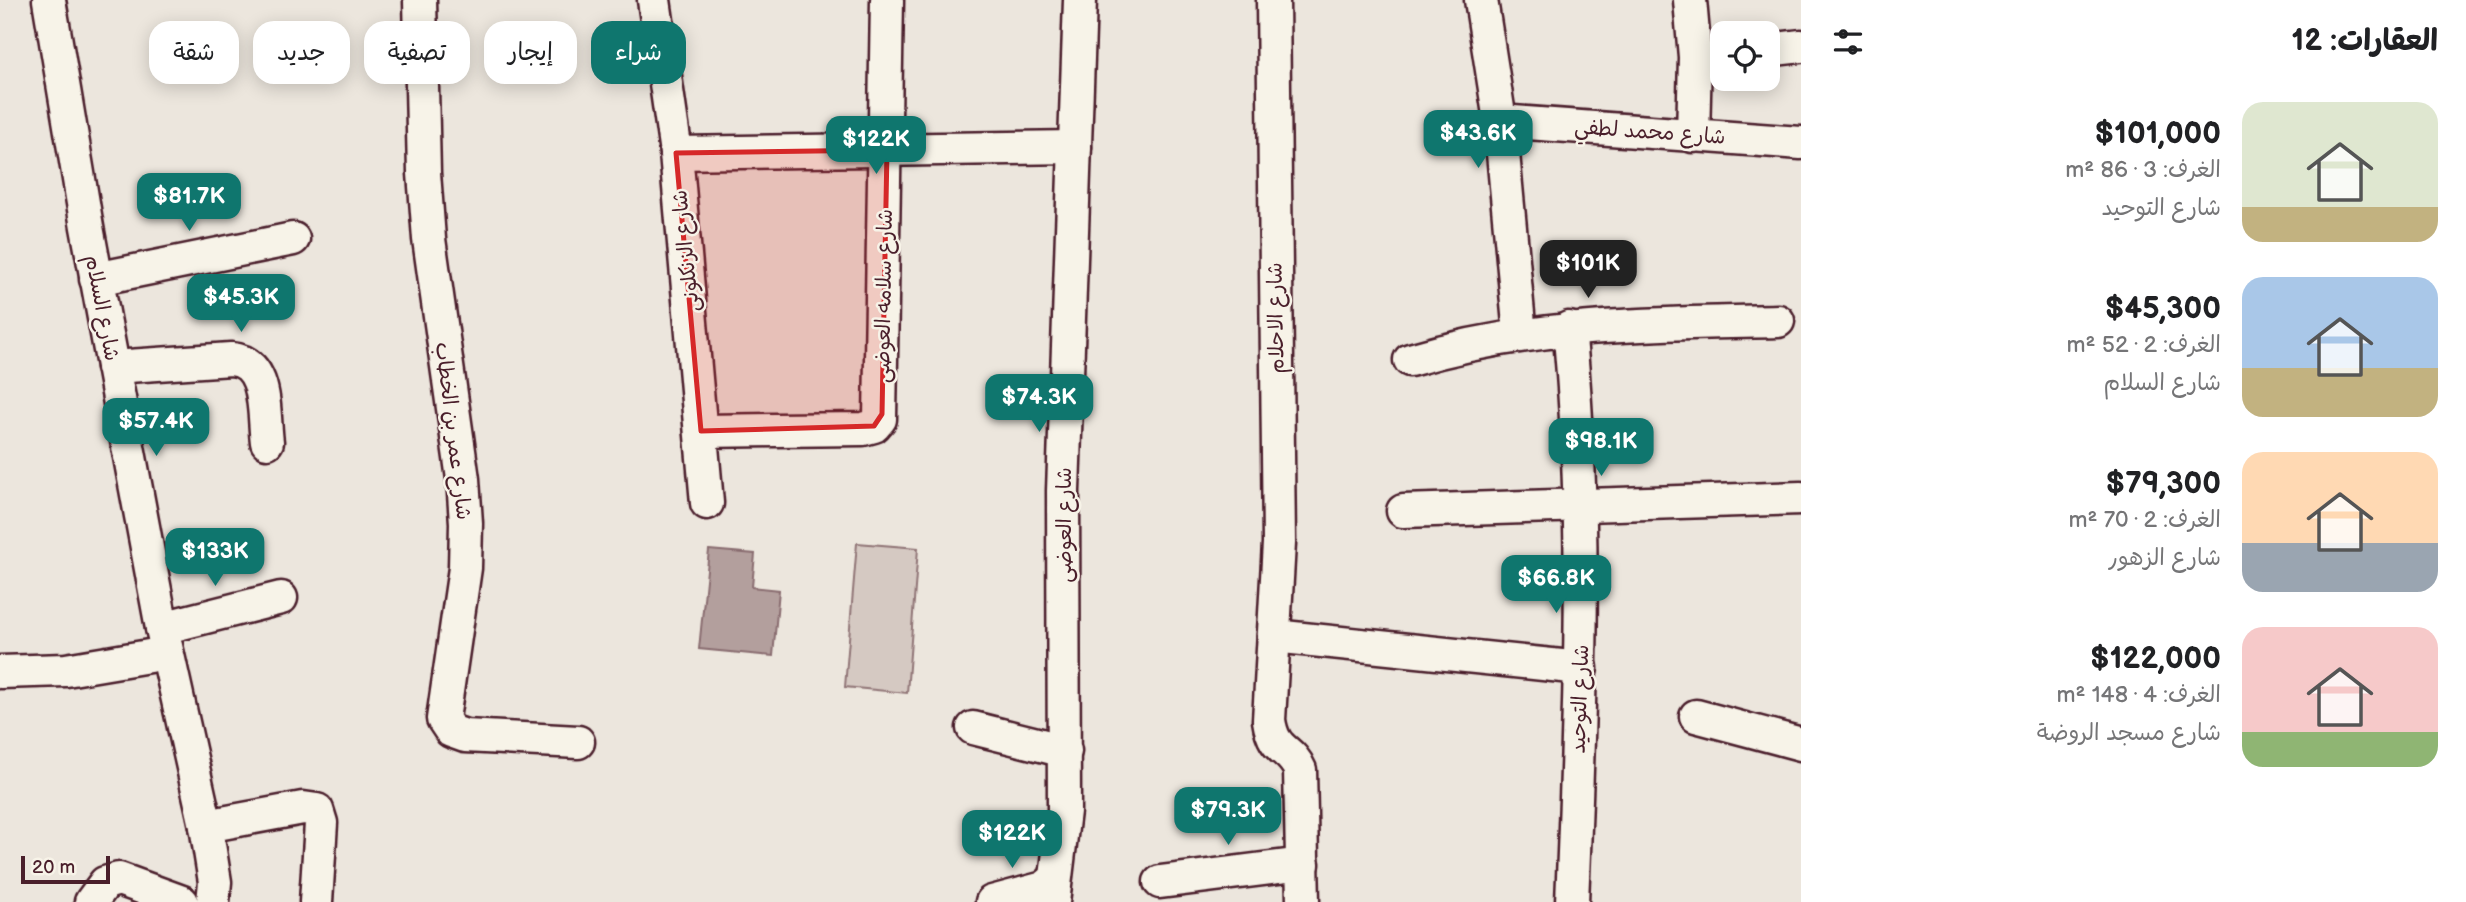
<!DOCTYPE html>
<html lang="ar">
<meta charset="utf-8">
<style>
:root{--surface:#fff;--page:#f2f2f2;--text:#202124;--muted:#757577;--accent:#0f766e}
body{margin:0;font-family:"Balsamiq Sans","Playpen Sans Arabic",sans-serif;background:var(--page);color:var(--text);direction:rtl;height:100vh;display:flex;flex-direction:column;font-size:26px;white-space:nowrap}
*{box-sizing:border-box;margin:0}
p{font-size:23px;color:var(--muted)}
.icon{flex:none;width:38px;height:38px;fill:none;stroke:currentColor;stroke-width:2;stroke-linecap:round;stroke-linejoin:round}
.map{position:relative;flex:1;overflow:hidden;direction:ltr}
.panel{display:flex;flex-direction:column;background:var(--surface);width:665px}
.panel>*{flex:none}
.top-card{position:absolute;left:21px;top:21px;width:665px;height:63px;direction:rtl;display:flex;gap:14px}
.tools{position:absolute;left:1710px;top:21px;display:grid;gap:14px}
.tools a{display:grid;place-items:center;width:70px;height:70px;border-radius:14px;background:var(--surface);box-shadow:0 4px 18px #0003;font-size:35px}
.scale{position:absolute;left:21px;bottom:18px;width:89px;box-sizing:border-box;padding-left:7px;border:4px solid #4a1f2b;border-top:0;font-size:19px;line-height:24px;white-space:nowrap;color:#4a1f2b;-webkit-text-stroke:5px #f7f3e8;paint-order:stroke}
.price{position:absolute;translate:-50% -60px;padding:0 16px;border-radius:14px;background:var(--accent);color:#fff;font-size:23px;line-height:46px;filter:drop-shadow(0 2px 4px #0008)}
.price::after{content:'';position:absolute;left:50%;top:42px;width:21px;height:16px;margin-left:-10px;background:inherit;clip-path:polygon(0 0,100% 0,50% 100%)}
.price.active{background:#222;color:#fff}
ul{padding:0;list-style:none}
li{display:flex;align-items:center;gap:21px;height:175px;padding:0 28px}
li span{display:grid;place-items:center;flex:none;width:196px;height:140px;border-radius:21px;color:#555}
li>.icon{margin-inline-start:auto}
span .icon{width:84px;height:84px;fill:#fffc;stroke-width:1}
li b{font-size:30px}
h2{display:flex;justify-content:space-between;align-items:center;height:84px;padding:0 28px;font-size:30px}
.chip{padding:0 24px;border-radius:21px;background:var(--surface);box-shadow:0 4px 18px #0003;font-size:24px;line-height:63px}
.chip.active{background:var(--accent);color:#fff}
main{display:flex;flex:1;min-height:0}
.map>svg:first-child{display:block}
.grass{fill:#d5c9c2;stroke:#907476;stroke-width:2}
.water{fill:#b39f9d;stroke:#896c6f;stroke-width:2}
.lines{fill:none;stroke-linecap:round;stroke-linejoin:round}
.minor-casing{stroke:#4a1f2b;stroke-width:37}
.minor{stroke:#f7f3e8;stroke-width:32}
.marked{fill:#d62828;fill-opacity:0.2;stroke:#d62828;stroke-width:5;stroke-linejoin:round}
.labels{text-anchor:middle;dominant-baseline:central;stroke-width:5;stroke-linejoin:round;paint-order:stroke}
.street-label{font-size:21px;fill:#4a1f2b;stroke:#f7f3e8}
</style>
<main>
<section class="panel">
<h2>العقارات: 12<svg class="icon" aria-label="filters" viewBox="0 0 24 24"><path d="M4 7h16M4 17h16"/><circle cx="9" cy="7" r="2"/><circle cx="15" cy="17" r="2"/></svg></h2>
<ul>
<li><span style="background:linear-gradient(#dfe7d0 75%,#c2b280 0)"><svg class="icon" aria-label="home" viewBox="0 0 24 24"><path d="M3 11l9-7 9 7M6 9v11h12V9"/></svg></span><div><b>$101,000</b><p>الغرف: 3 · 86 m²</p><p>شارع التوحيد</p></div></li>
<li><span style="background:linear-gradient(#a9c7e8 65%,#c2b280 0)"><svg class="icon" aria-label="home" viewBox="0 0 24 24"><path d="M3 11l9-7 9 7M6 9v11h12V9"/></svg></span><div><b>$45,300</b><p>الغرف: 2 · 52 m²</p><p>شارع السلام</p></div></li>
<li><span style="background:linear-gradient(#ffd9b3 65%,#9aa5b1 0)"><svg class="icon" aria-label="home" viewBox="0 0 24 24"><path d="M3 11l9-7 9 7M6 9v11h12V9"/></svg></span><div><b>$79,300</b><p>الغرف: 2 · 70 m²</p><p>شارع الزهور</p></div></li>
<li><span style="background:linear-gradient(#f6c9c9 75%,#8fb573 0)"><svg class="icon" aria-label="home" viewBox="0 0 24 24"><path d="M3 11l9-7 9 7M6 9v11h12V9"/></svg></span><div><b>$122,000</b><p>الغرف: 4 · 148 m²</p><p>شارع مسجد الروضة</p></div></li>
</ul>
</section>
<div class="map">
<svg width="1801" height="902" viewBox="0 0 1801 902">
<rect width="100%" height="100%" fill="#ece6dd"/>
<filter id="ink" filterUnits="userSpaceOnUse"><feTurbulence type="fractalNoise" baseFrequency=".0143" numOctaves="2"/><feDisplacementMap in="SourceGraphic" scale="14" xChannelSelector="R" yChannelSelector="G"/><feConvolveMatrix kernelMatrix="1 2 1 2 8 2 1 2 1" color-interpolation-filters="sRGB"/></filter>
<g filter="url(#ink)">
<!-- grass -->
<path class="grass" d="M 857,543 L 918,548 L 907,693 L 845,687 Z"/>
<!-- water -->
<path class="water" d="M 709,550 L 755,554 L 752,587 L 779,590 L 773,656 L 699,649 Z"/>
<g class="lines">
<defs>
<g id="minor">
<path d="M 49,0 L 87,227 L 162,628 L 206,826 L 215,882 L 213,902"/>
<path d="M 420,0 L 424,173 L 429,239 L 463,479 L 466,523 L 465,568 L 443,719 L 451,731 L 465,736 L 578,742"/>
<path d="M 654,0 L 676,153 L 707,503"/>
<path d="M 1273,0 L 1279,543 L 1269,720 C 1274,754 1290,746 1300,770 L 1303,902"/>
<path d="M 1481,0 L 1500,121 L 1520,335"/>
<path d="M 1690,0 L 1695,57 L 1693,136"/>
<path d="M 1768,50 L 1801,46"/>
<path d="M 1500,121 L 1801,143"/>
<path d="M 676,153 L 1075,147"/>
<path d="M 96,279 L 293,239"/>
<path d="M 1569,328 C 1588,522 1580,708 1572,902"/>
<path d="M 1410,360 C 1535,323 1649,324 1778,321"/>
<path d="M 113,367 L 231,359 C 269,362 263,413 267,442"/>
<path d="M 701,431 L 863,429 L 874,426 L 880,419 L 887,0"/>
<path d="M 1403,511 L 1801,498"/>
<path d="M 162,628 L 281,598"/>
<path d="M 1274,636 L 1581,668"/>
<path d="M 0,672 L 66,670 L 167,653"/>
<path d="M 1696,716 L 1801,744"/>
<path d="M 973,728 L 1065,751"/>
<path d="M 206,826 L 303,808 L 317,810 L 321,823 L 316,902"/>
<path d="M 1160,882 L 1303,864"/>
<path d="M 91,902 L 105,883 L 119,879 L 182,902"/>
<path d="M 992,902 L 1044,888 L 1054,880"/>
<path d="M 1053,902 L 1064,811 L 1063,491 L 1080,0"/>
</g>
</defs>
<!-- minor casing -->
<use href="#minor" class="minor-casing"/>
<!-- minor -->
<use href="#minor" class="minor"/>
</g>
</g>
<!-- marked area -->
<path class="marked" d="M 887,150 L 882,414 L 874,426 L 701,431 L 676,153 Z"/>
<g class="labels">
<!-- street labels -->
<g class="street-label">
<text transform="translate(1650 132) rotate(4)">شارع محمد لطفي</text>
<text transform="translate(686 251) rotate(-96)">شارع الزنكلونى</text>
<text transform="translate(884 296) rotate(-89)">شارع سلامه العوضى</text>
<text transform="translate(102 308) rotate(79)">شارع السلام</text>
<text transform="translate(1276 318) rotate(-91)">شارع الاحلام</text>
<text transform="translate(453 431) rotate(83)">شارع عمر بن الخطاب</text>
<text transform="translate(1064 525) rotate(-90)">شارع العوضى</text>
<text transform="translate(1580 699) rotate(-88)">شارع التوحيد</text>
</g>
</g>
</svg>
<div class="tools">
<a><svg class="icon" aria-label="locate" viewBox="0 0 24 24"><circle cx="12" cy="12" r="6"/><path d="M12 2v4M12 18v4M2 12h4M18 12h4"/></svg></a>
</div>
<div class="scale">20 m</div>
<b class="price" style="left:1478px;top:170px">$43.6K</b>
<b class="price" style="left:876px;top:176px">$122K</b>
<b class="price" style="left:189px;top:233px">$81.7K</b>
<b class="price active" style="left:1588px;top:300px">$101K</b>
<b class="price" style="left:241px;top:334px">$45.3K</b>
<b class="price" style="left:1039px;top:434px">$74.3K</b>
<b class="price" style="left:156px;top:458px">$57.4K</b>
<b class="price" style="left:1601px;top:478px">$98.1K</b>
<b class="price" style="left:215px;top:588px">$133K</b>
<b class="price" style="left:1556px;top:615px">$66.8K</b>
<b class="price" style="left:1228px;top:847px">$79.3K</b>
<b class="price" style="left:1012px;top:870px">$122K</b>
<div class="top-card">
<a class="chip active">شراء</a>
<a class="chip">إيجار</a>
<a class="chip">تصفية</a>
<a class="chip">جديد</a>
<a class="chip">شقة</a>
</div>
</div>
</main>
